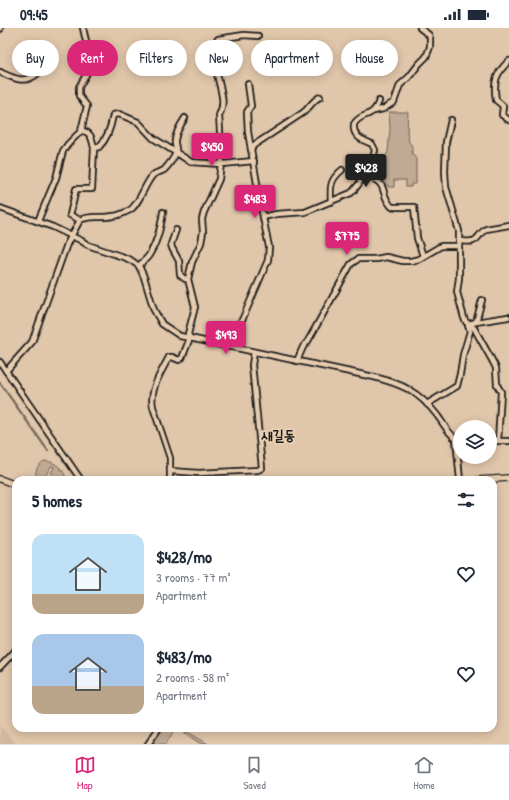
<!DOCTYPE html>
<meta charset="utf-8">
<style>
:root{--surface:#fff;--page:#f2f2f3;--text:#1f2937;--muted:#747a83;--line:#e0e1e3;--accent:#db2777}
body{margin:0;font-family:"Patrick Hand","Poor Story",sans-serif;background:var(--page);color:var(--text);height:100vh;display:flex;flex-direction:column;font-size:15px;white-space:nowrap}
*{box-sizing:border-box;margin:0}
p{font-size:13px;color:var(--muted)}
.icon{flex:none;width:22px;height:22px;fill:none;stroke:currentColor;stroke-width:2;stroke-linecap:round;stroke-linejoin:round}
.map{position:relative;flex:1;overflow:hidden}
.details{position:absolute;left:12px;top:448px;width:485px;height:256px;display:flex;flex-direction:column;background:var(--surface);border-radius:12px;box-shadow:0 2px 10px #0003}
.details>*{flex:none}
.hud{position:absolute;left:12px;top:12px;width:485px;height:36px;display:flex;gap:8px}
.controls{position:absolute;left:453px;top:392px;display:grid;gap:8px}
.controls a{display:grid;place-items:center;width:44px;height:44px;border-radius:50%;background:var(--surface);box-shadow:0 2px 10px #0003;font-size:20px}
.price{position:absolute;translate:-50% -34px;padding:0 9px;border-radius:4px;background:var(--accent);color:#fff;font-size:13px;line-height:26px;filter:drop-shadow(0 1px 2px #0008)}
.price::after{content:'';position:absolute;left:50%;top:24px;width:12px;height:9px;margin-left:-6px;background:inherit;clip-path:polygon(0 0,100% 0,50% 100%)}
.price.on{background:#222;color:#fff}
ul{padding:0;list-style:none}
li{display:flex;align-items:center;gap:12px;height:100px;padding:0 20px}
li span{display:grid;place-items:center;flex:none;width:112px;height:80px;border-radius:12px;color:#555}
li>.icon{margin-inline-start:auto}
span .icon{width:48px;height:48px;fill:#fffc;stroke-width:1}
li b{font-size:17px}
h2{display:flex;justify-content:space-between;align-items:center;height:48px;padding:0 20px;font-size:17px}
.chip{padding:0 14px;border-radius:18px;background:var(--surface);box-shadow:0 2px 10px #0003;font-size:14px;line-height:36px}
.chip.on{background:var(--accent);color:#fff}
.status{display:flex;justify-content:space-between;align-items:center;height:28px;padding:0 20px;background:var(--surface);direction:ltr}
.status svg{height:11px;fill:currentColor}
.menu{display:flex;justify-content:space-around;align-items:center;height:56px;border-top:1px solid var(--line);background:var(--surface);font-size:11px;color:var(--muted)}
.menu a{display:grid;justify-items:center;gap:2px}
.menu .on{color:var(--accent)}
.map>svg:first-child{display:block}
.built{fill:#d0b89e}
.green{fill:#c0aa93;stroke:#6e6358}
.water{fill:#938372;stroke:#635a50}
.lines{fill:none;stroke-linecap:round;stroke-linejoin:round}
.minor-casing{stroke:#1c1c1c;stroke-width:8}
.major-casing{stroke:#1c1c1c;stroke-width:8}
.minor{stroke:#e8cdb0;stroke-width:4.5}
.major{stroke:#e8cdb0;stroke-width:5.5}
.labels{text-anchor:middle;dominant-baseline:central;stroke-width:4;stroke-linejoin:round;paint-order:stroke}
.quarter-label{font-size:14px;font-weight:bold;fill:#1c1c1c;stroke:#e8cdb0}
</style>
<div class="status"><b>09:45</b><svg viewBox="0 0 49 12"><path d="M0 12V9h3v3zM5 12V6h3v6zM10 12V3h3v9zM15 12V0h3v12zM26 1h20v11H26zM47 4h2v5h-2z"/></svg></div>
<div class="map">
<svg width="509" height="716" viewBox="0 0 509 716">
<rect width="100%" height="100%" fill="#e0c6aa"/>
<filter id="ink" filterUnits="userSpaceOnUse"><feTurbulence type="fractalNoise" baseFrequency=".025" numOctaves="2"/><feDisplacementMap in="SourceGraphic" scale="8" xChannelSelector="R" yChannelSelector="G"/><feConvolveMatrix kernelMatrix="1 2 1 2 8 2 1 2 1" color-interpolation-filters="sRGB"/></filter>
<g filter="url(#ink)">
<!-- built -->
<path class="built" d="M 0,698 L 16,716 L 0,716 Z"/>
<!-- green -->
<g class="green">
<path d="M 389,84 L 408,84 L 407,103 L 409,114 L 412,118 L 412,125 L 416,131 L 416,156 L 411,156 L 411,159 L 406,159 L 406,152 L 394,152 L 394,159 L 388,159 L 388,157 L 386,157 L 383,151 L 383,133 L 388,124 L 390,101 Z"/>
<path d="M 44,433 C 54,433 65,441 66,452 L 61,452 L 51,446 L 54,439 L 51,438 L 43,452 L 37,452 C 34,443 37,438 44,433 Z"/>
<path d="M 163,700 L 171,700 L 174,702 L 166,716 L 152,716 Z"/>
<path d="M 177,700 L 181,700 L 208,716 L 201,716 Z"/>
</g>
<!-- water -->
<path class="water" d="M 0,354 L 49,423 L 48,424 L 0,356 Z"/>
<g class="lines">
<defs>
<g id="minor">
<path d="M 83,0 L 88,22 L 94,33 L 79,59 L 79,68 L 87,78 L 81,103 C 91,103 92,111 94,120"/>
<path d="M 0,1 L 0,0"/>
<path d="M 509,33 C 496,45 493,54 496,72 L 503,78 L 502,87 L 509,92"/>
<path d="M 0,44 C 13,50 25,57 38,45"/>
<path d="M 374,83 L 383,81 L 394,74 L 400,57 L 409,49 L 419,36 L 426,29 L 430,19 L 430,10 L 429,7 L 420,0"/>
<path d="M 451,92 L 446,114 L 445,144 L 446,159 L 459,203 L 459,250 L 457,264 L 464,290 L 466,294 L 474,300 L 493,334 L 496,340 L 497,357 L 501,364 L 498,413"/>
<path d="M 251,121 L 254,117 C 271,106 288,95 304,84 C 310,79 313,72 320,69"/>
<path d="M 222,136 L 254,133"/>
<path d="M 364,148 C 391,154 378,165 392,179 L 414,179 L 417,210 L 423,228"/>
<path d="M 331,174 C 330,158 330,152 342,142"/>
<path d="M 0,180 L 53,199 L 80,212 L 88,217 L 126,230 L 132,233 L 139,238 L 144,249 L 154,282 L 162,296 L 180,308 L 374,349 C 402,356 418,363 437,387 C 443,395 448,405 456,411 L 460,452"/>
<path d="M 263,189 L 276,186 L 305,184 L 351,165 C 360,157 373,134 375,122 L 372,116 C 362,112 352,108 354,96 C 362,83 372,92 379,73"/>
<path d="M 80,192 C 92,186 101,191 113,188 C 119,188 126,184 130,182 C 139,177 145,155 153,147 C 156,144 161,144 164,142 C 168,138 175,129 176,124 C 177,120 174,116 175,112 C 176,104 181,96 185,90"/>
<path d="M 38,193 L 56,150 L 63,123 L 68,116 L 81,103"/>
<path d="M 176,202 L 171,216 L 172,220 L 179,233 L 180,247 L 185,251 L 188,251"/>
<path d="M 459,213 C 463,213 469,214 473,213 C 479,211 480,204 486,201 L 509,197"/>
<path d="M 139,238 C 142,234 147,231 149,227 C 157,215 161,198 163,184"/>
<path d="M 476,294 L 508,289"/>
<path d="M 229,319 L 233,305 L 243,290 L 268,232 L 269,219 L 262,184 L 248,104 L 247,84 L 251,78 L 248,56"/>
<path d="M 297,333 L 303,319 L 308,313 L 351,236 L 358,231 L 376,231 L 386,229 L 403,233 L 411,233 L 419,231 L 441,218 L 459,218"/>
<path d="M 0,334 L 81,452"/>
<path d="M 6,343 L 32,314 L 67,216 L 80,192 L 70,187 L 76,161 L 92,161 L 94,120 L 99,119 C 108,110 111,99 113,87 L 119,86 L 138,94 L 153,110 L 191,134 L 221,136"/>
<path d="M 427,376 L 457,358 L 460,346 L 463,327 L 470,303 L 468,298 L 469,296 L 476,294 L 482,272"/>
<path d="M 490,413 L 509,413"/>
<path d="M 170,443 L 199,445 L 258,442 L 262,440 L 252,337 L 254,324"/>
<path d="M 170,452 L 170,430 L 153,379 C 149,361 161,345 169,329 L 172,329 L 179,332 L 182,330 L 190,310 L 188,306 L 195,279 L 188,251 L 192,234 L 201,215 L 203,204 L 202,191 L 204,184 L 219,151 L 221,136 L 222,136 L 219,87 C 227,74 219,59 217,45 C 215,35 216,24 215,14 L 218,11 L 244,7 L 258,8"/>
<path d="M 0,639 L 16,622"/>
<path d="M 148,716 L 159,700"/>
</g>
<g id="major">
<path d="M 0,451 L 16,457"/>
<path d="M 478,452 L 509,450"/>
</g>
</defs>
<!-- minor casing -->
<use href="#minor" class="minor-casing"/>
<!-- major casing -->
<use href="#major" class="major-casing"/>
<!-- minor -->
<use href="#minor" class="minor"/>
<!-- major -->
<use href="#major" class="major"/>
</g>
</g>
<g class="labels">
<!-- quarter labels -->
<g class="quarter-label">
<text x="278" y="406">새길동</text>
</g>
</g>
</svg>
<div class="controls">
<a><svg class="icon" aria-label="layers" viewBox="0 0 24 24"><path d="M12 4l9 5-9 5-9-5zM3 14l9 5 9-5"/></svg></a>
</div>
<b class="price" style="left:212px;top:139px">$450</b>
<b class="price on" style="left:366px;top:160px">$428</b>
<b class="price" style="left:255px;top:191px">$483</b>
<b class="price" style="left:347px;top:228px">$775</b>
<b class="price" style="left:226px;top:327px">$493</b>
<div class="hud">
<a class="chip">Buy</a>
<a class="chip on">Rent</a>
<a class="chip">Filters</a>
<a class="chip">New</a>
<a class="chip">Apartment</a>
<a class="chip">House</a>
</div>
<section class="details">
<h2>5 homes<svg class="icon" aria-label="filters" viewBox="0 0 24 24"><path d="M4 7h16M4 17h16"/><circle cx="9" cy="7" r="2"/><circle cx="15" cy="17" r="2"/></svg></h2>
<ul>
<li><span style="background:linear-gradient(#bfe0f5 75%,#b9a48a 0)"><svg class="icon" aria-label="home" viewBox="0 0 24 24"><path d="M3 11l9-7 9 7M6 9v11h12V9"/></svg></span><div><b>$428/mo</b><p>3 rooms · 77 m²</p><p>Apartment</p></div><svg class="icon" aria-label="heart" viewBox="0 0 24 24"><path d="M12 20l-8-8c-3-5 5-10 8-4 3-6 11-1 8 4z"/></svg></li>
<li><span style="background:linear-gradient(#a9c7e8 65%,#b9a48a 0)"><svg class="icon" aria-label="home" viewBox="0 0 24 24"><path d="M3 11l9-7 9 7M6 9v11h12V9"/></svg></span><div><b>$483/mo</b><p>2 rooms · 58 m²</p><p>Apartment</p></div><svg class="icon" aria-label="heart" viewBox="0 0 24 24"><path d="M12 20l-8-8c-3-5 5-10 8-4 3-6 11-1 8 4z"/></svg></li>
</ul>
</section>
</div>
<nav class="menu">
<a class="on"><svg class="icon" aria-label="map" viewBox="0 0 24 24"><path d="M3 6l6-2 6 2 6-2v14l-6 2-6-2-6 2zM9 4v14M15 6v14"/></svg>Map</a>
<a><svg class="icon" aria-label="saved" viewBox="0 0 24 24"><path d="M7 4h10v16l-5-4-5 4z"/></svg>Saved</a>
<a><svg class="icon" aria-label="home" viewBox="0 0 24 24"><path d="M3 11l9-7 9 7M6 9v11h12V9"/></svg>Home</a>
</nav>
